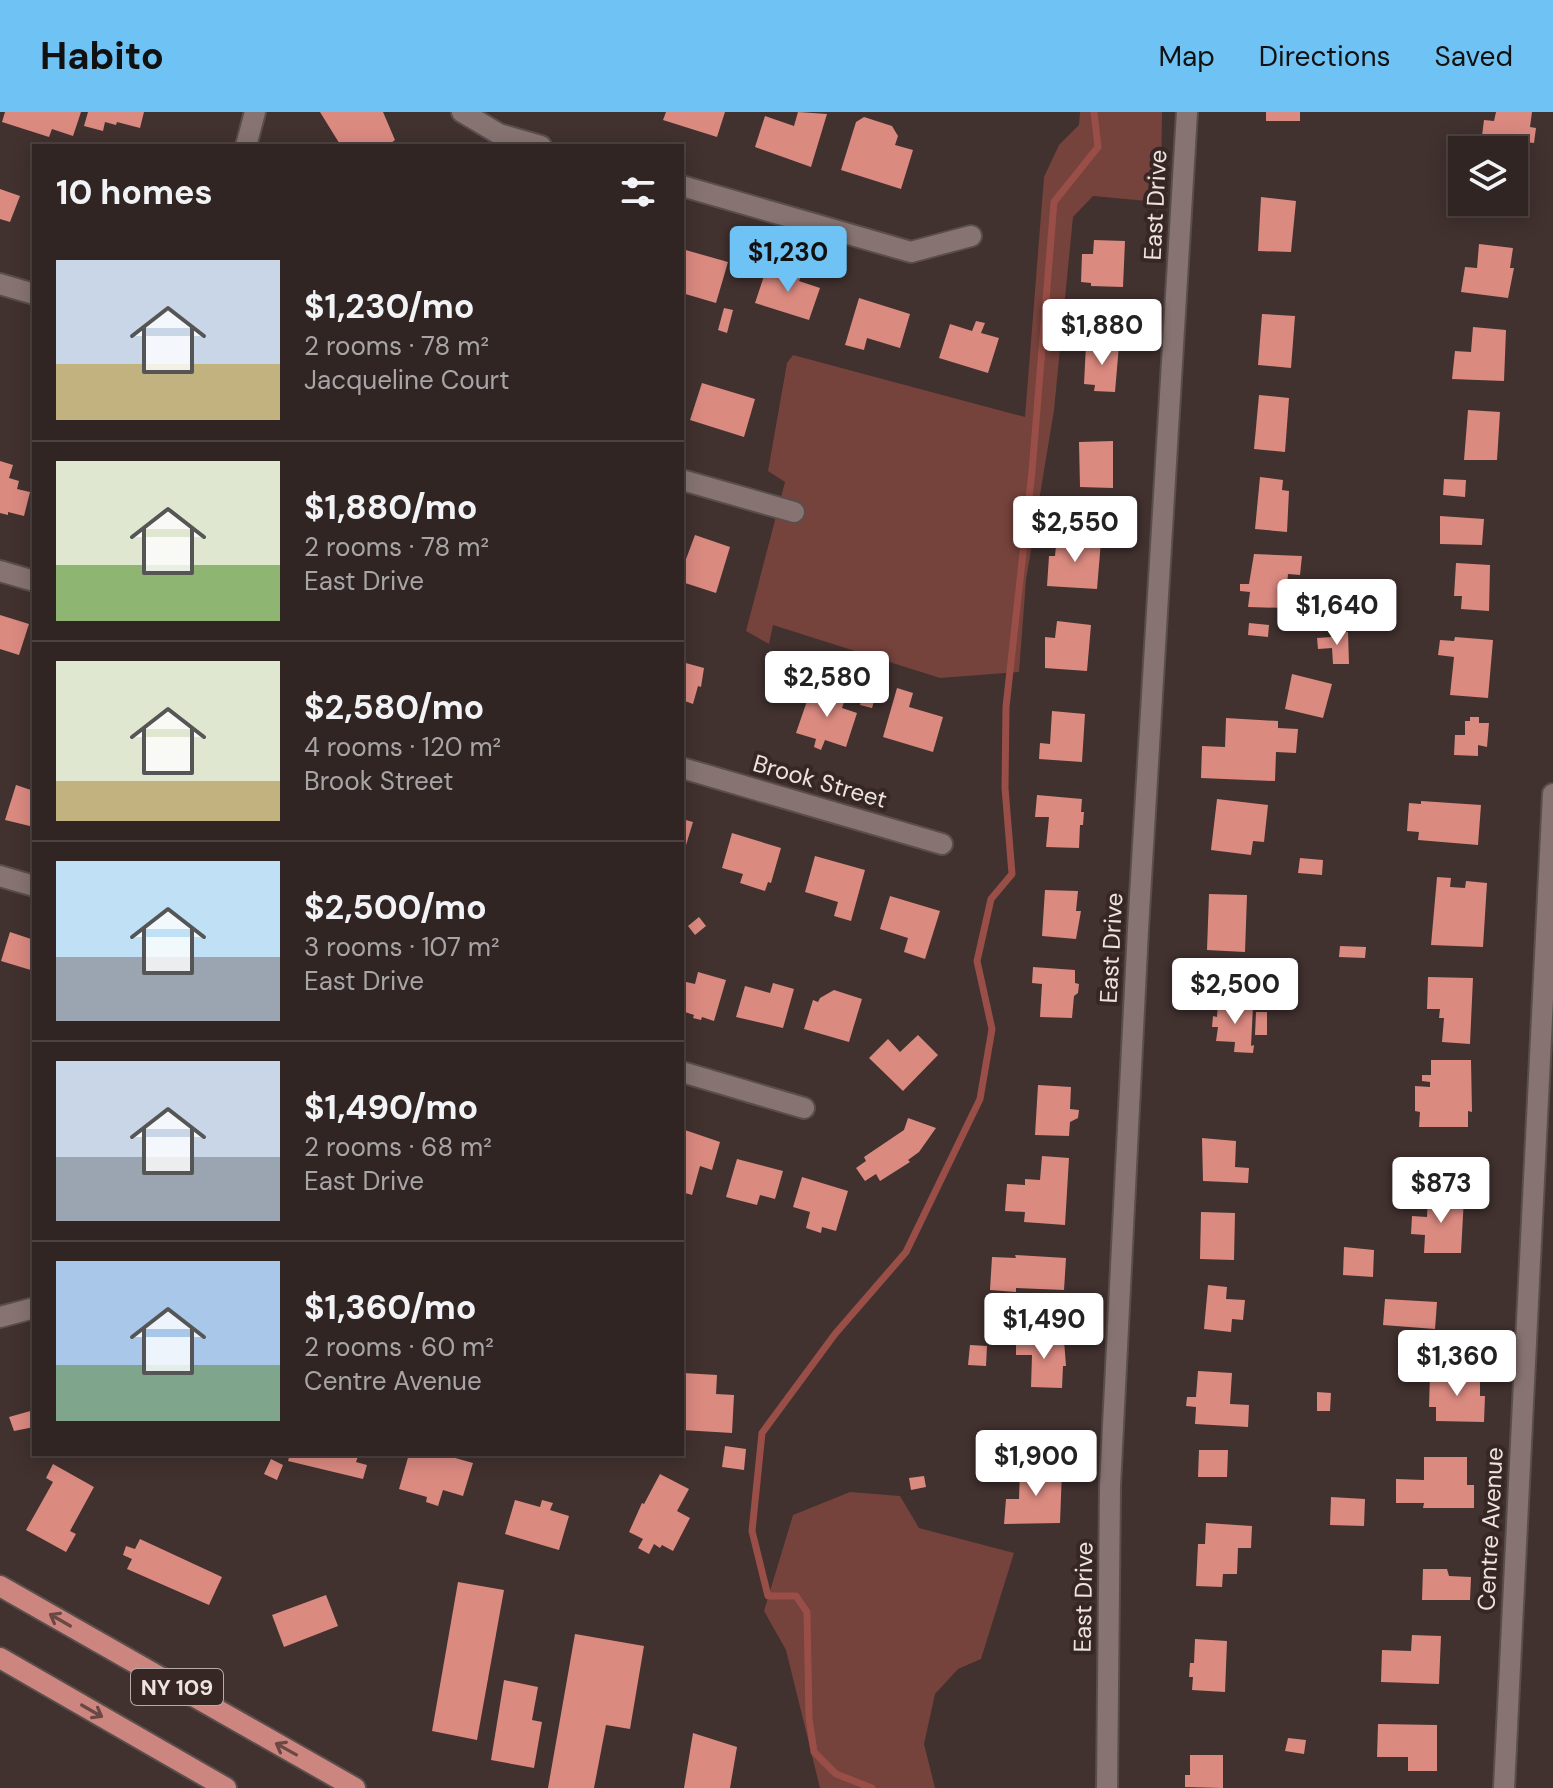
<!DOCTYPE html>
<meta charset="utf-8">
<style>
:root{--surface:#312523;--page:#3d3130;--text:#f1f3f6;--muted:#a8a5a6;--line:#4c4241;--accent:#6fc2f4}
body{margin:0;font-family:"DM Sans",sans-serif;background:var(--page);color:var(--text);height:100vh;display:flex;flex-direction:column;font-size:30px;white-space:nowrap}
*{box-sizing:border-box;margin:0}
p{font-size:26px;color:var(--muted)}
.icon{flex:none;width:44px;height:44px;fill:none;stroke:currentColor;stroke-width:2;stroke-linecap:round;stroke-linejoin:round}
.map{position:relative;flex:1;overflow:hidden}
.sheet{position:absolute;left:32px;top:32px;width:652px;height:1312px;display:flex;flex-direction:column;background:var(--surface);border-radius:0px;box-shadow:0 4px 20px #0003,0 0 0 2px var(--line)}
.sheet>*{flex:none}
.tools{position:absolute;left:1448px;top:24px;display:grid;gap:16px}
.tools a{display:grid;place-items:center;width:80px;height:80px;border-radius:0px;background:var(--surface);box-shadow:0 4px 20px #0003,0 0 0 2px var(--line);font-size:40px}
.price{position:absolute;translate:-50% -68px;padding:0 18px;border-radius:8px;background:#fff;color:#222;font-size:26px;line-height:52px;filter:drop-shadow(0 2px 4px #0008)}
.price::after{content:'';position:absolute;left:50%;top:48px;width:24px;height:18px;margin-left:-12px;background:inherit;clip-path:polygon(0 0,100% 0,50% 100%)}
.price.selected{background:var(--accent);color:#111}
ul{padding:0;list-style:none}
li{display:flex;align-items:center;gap:24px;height:200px;padding:0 24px}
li+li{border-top:2px solid var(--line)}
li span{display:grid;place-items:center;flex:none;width:224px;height:160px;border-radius:0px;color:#555}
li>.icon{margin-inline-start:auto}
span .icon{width:96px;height:96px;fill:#fffc;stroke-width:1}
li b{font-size:34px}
h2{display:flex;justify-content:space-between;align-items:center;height:96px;padding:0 24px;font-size:34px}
header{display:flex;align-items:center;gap:48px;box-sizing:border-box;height:112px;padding:0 40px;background:var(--accent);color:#111}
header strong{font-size:38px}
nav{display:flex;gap:44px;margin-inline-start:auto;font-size:28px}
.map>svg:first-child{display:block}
.green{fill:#76423c}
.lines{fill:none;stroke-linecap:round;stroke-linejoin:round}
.stream{stroke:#994e47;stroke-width:7}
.building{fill:#db8a80}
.street-casing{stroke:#5a4e4c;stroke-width:24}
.primary-casing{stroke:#5a4e4c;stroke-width:24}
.street{stroke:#877472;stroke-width:20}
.primary{stroke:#cd867f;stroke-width:20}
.oneway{stroke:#6b4844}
.labels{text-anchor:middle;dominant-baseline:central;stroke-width:8;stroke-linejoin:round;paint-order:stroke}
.shield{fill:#362725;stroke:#b6aba9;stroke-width:2}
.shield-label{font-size:22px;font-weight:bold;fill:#ede3e1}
.street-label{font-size:24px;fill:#ede3e1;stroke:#362725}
</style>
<header>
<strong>Habito</strong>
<nav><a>Map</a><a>Directions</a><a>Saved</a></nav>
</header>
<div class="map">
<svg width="1553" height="1676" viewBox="0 0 1553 1676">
<rect width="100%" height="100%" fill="#41312f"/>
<!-- green -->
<g class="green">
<path d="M 1080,0 L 1162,0 L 1161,70 L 1147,89 L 1093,84 L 1073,105 L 1054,298 L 1026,468 L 1019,560 L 940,566 L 773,513 L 769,532 L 746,519 L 785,370 L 768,359 L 787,251 L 793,243 L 1025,305 L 1044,65 L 1059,33 L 1079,13 Z"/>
<path d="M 850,1380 L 900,1384 L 919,1416 L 1014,1441 L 981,1547 L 958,1557 L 935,1582 L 924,1632 L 935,1676 L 820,1676 L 786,1538 L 764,1499 L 793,1403 Z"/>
</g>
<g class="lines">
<!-- stream -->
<path class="stream" d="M 872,1676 L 836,1662 L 814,1640 L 809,1606 L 807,1500 L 796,1484 L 768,1484 L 752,1419 L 762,1321 L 835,1222 L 906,1140 L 980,987 L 992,917 L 977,849 L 991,787 L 1012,762 L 1005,676 L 1006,595 L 1032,359 L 1054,90 L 1098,35 L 1094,0"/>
</g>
<!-- building -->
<g class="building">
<path d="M 5,0 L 81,0 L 73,24 L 52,17 L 49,25 L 2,10 Z"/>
<path d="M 88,0 L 144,0 L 140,16 L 117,10 L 116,13 L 105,10 L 103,19 L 84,14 Z"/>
<path d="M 320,0 L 383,0 L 395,28 L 387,34 L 341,34 Z"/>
<path d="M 666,0 L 725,0 L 717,25 L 663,8 Z"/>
<path d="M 798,0 L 827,2 L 811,55 L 755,35 L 765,4 L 794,14 Z"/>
<rect x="1266" y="0" width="34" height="9"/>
<path d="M 1496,0 L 1532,0 L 1530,15 L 1536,16 L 1534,31 L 1482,24 L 1484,8 L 1494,9 Z"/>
<path d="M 864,5 L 892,14 L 898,24 L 895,33 L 913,38 L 901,77 L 841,58 L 856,10 Z"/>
<path d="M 0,77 L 20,84 L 10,110 L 0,107 Z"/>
<path d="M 1261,85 L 1296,89 L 1291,140 L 1258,139 Z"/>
<path d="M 1464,90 L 1515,90 L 1514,104 L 1463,100 Z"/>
<path d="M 1094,128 L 1125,129 L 1123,175 L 1091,174 L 1091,171 L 1081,170 L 1082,142 L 1093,142 Z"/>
<path d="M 1479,132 L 1513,136 L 1510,156 L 1514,156 L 1508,186 L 1461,180 L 1465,155 L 1477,156 Z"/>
<path d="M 682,137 L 728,150 L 716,191 L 682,181 Z"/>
<path d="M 790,157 L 802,161 L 799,169 L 820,176 L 809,208 L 755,191 L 766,158 L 786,165 Z"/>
<path d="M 859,186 L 910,202 L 900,236 L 867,226 L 864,238 L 845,233 Z"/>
<path d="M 724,196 L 733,198 L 727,221 L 718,218 Z"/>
<path d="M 1262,202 L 1295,204 L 1291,256 L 1258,253 Z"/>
<path d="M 976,209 L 985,211 L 981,221 L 999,226 L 988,261 L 939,246 L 950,212 L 972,219 Z"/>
<path d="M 1473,215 L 1506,218 L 1504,269 L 1452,267 L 1455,239 L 1471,240 Z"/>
<path d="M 1086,233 L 1119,233 L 1115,280 L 1094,279 L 1095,273 L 1084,272 Z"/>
<path d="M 702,271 L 755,287 L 744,325 L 690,308 Z"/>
<path d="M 1259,283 L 1289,286 L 1285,340 L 1254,337 Z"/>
<path d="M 1468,298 L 1500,300 L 1497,348 L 1464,348 Z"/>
<path d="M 1113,329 L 1113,376 L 1080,375 L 1079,330 Z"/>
<path d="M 0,349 L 13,353 L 9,366 L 19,369 L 17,377 L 30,380 L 24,404 L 8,400 L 8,403 L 0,401 Z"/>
<path d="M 1260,365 L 1283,368 L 1282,378 L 1289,379 L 1287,420 L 1255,417 Z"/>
<path d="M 1444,367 L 1466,368 L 1465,385 L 1443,383 Z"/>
<path d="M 1440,404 L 1484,407 L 1482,433 L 1440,432 Z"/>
<path d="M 695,423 L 730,435 L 716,481 L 682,470 L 682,458 Z"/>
<path d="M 1062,426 L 1101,429 L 1097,477 L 1047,474 L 1049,444 L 1055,444 L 1056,434 L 1061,434 Z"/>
<path d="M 1254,442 L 1302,444 L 1300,463 L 1288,462 L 1285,496 L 1248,495 L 1250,480 L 1240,479 L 1240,472 L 1249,472 Z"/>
<path d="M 1456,451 L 1490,453 L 1489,499 L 1461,497 L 1462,484 L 1454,484 Z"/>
<path d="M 0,503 L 29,512 L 19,543 L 0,537 Z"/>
<path d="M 1057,509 L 1091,513 L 1087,559 L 1045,556 L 1045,525 L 1055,526 Z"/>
<path d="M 1249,511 L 1269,513 L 1268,525 L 1248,523 Z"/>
<path d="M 1348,520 L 1349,552 L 1333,552 L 1332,536 L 1318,537 L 1317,526 L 1331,525 L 1331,521 Z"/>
<path d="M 1455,525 L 1493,528 L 1488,586 L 1450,583 L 1454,545 L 1438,543 L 1440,528 L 1454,529 Z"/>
<path d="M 682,550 L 704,556 L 701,575 L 698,574 L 693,592 L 682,588 Z"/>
<path d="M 1292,562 L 1332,572 L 1323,606 L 1285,597 Z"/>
<path d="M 821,573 L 847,582 L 842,596 L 857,601 L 846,635 L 825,628 L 821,638 L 814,635 L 816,627 L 796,621 L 808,586 L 816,589 Z"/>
<path d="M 864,576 L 877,580 L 872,596 L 860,593 Z"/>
<path d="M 897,576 L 913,581 L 909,595 L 943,605 L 933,640 L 883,625 Z"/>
<path d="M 1052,599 L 1085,602 L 1082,650 L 1039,647 L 1040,631 L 1050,632 Z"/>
<path d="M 1470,605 L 1479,605 L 1479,611 L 1489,611 L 1487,635 L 1478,633 L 1478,644 L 1454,643 L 1455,623 L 1465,623 L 1465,609 L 1470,609 Z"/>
<path d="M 1226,606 L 1278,609 L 1278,616 L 1298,617 L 1296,641 L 1276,640 L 1275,669 L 1201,666 L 1202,634 L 1225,635 Z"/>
<path d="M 16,673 L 34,679 L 34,715 L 5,708 Z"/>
<path d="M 1037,683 L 1082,687 L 1081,700 L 1084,700 L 1083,713 L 1080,713 L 1079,736 L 1046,735 L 1049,705 L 1035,705 Z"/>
<path d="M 1217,687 L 1268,693 L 1264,730 L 1253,729 L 1251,743 L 1211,738 Z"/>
<path d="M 1421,689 L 1481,693 L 1478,733 L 1418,728 L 1419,720 L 1407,719 L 1409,691 L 1421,692 Z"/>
<path d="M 682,707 L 693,710 L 683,743 L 682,743 Z"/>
<path d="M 732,721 L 781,736 L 771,771 L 768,770 L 765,779 L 740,771 L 743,762 L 722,756 Z"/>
<path d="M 815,744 L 865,758 L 851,809 L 834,804 L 838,790 L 805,780 Z"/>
<path d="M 1300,746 L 1323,748 L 1322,763 L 1298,761 Z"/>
<path d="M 1437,765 L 1451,766 L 1450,775 L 1465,776 L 1466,769 L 1487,771 L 1483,835 L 1431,833 Z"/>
<path d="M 1045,778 L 1078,779 L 1076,799 L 1081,799 L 1076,827 L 1042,824 Z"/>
<path d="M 1209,782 L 1247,783 L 1245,840 L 1207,838 Z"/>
<path d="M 890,784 L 940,799 L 925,847 L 904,840 L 908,826 L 880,817 Z"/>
<path d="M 699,805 L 706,814 L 695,823 L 688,814 Z"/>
<path d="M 10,820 L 34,828 L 34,859 L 1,849 Z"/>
<path d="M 1340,834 L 1366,835 L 1365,846 L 1339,845 Z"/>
<path d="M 1033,855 L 1075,858 L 1075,871 L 1079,872 L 1078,881 L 1074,884 L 1072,906 L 1040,905 L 1042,872 L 1032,871 Z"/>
<path d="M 698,860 L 726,868 L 714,909 L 702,905 L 701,908 L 693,906 L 694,903 L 682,899 L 682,869 L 695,872 Z"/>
<path d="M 1428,865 L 1473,866 L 1470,932 L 1442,930 L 1444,906 L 1439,906 L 1440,897 L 1427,897 Z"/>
<path d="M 773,871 L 794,877 L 783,916 L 736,905 L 745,874 L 770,881 Z"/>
<path d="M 834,878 L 862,887 L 849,930 L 804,917 L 813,888 L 818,890 L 820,886 Z"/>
<path d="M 1218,890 L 1253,894 L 1251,934 L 1254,933 L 1253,941 L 1234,940 L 1235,930 L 1216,929 L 1218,915 L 1212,915 L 1213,904 L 1217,905 Z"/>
<path d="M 1256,900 L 1267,900 L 1267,923 L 1255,923 Z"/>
<path d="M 918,923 L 938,943 L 903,979 L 869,946 L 888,927 L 900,940 Z"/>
<path d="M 1431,948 L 1471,948 L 1472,1000 L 1468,999 L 1468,1015 L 1419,1015 L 1420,1000 L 1415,999 L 1415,974 L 1430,975 L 1430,970 L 1422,969 L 1422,963 L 1431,963 Z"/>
<path d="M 1038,973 L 1071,975 L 1070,997 L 1079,998 L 1078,1006 L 1070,1010 L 1069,1024 L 1035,1023 Z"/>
<path d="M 908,1006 L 936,1016 L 919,1040 L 908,1048 L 910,1050 L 880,1069 L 876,1062 L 865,1069 L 856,1056 L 866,1049 L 864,1045 L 904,1018 Z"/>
<path d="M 682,1017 L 720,1030 L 712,1058 L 700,1054 L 692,1083 L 682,1080 Z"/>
<path d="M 1202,1026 L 1236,1029 L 1235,1055 L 1249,1056 L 1248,1071 L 1203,1069 Z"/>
<path d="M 1042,1044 L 1069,1046 L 1065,1113 L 1024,1110 L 1025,1100 L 1005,1099 L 1007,1072 L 1025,1073 L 1025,1067 L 1040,1068 Z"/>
<path d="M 737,1047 L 783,1059 L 775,1087 L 760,1083 L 757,1093 L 726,1085 Z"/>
<path d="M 802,1065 L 848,1079 L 836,1119 L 822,1115 L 821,1121 L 806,1116 L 810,1100 L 793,1095 Z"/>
<path d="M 1428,1083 L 1464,1085 L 1461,1141 L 1424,1141 L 1425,1123 L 1411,1122 L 1412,1104 L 1427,1105 Z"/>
<path d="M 1201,1100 L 1235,1101 L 1234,1148 L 1200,1147 Z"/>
<path d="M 1344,1135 L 1374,1138 L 1373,1165 L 1343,1163 Z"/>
<path d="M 1015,1143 L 1066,1146 L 1064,1178 L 1016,1176 L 1016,1180 L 990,1178 L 992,1145 L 1016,1146 Z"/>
<path d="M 1208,1173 L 1227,1175 L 1226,1187 L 1245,1188 L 1243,1208 L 1232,1207 L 1231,1220 L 1204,1217 Z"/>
<path d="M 1385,1187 L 1437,1190 L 1435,1217 L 1383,1213 Z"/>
<path d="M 1016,1226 L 1064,1228 L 1066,1254 L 1063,1254 L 1062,1276 L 1031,1275 L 1032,1243 L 1016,1243 Z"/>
<path d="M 970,1233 L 987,1234 L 986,1254 L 968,1253 Z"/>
<path d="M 1198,1259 L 1232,1261 L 1230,1292 L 1249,1293 L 1248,1315 L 1195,1312 L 1196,1295 L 1186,1294 L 1187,1285 L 1196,1285 Z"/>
<path d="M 683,1261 L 717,1263 L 716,1282 L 734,1283 L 732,1321 L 682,1318 Z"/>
<path d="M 1430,1262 L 1480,1263 L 1480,1284 L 1485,1284 L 1484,1310 L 1436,1309 L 1436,1295 L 1429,1295 Z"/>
<path d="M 1317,1280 L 1331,1281 L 1330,1299 L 1317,1299 Z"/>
<path d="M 34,1298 L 34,1315 L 14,1319 L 9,1305 Z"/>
<path d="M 725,1334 L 746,1337 L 744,1358 L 722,1355 Z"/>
<path d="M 1199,1338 L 1228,1338 L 1227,1365 L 1198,1365 Z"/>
<path d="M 290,1342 L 359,1342 L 356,1350 L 367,1353 L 363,1367 L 288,1349 Z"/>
<path d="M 409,1342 L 441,1342 L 473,1351 L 463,1384 L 443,1378 L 438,1394 L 426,1390 L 427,1385 L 399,1377 Z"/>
<path d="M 1424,1345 L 1467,1345 L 1467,1373 L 1474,1373 L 1474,1396 L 1423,1396 L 1424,1391 L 1396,1391 L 1396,1367 L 1424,1368 Z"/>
<path d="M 271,1347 L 283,1353 L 277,1368 L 264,1362 Z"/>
<path d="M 53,1352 L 94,1375 L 70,1419 L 76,1422 L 66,1440 L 26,1418 L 53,1370 L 46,1366 Z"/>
<path d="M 1020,1357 L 1062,1358 L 1060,1411 L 1004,1412 L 1006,1387 L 1019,1387 Z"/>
<path d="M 660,1362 L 689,1377 L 677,1399 L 690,1406 L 673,1439 L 662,1433 L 660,1436 L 654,1432 L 649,1442 L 638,1436 L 643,1427 L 629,1420 L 642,1391 L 644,1392 Z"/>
<path d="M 924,1364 L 926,1375 L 911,1378 L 909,1366 Z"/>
<path d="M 1331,1385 L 1365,1387 L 1364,1414 L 1330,1413 Z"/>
<path d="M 515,1388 L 540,1395 L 542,1388 L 553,1391 L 550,1398 L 569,1404 L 559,1438 L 505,1422 Z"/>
<path d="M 1206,1411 L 1252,1414 L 1251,1436 L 1238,1436 L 1237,1462 L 1223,1462 L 1222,1475 L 1196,1474 L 1198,1432 L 1205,1432 Z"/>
<path d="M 140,1427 L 222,1465 L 209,1493 L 127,1457 L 132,1447 L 123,1443 L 126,1434 L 135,1437 Z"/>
<path d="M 1423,1457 L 1447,1457 L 1449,1464 L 1471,1465 L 1470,1488 L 1422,1488 Z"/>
<path d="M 458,1470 L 504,1478 L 477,1628 L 432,1619 Z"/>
<path d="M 326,1483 L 338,1514 L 284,1535 L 272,1503 Z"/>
<path d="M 575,1522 L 644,1534 L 630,1617 L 606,1613 L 594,1676 L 548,1676 Z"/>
<path d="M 1412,1523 L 1441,1524 L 1439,1572 L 1381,1570 L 1382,1538 L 1411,1539 Z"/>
<path d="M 1195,1527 L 1227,1529 L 1225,1580 L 1192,1578 L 1193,1565 L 1189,1565 L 1190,1551 L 1194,1551 Z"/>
<path d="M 504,1568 L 538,1575 L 532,1608 L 542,1610 L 534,1656 L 491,1648 Z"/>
<path d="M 1378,1612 L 1437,1613 L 1437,1659 L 1408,1659 L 1408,1645 L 1377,1645 Z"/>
<path d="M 693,1621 L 737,1635 L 730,1676 L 684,1676 Z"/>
<path d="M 1288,1626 L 1306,1628 L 1304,1642 L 1285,1639 Z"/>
<path d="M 1190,1643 L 1223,1643 L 1223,1676 L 1185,1675 L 1185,1663 L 1190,1663 Z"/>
</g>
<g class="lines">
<defs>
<g id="street">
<path d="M 462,0 L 499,22 L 541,34"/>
<path d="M 246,34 L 255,0"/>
<path d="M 682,74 L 911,140 L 971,124"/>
<path d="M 0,172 L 34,182"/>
<path d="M 682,368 L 794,400"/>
<path d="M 0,459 L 34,469"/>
<path d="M 682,656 L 942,732"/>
<path d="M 0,764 L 34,774"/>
<path d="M 682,960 L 804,996"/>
<path d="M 0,1205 L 34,1196"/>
<path d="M 1107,1676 L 1110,1374 L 1138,817 L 1187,0"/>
<path d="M 1504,1676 L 1553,682"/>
</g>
<g id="primary">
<path d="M 0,1474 L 355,1676"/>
<path d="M 0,1546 L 226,1676"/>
</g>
</defs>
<!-- street casing -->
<use href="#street" class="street-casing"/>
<!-- primary casing -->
<use href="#primary" class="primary-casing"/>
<!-- street -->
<use href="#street" class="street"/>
<!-- primary -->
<use href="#primary" class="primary"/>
</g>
<!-- one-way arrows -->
<defs><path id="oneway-shaft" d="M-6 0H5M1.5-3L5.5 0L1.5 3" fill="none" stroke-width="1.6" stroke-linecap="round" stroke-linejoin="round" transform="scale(2)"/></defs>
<g class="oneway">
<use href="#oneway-shaft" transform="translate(60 1508) rotate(-150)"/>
<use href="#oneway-shaft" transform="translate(92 1599) rotate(30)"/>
<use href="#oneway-shaft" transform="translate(286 1637) rotate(-151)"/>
</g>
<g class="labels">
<!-- shield labels -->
<rect class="shield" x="131" y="1557" width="92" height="36" rx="6"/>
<g class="shield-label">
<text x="177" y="1575">NY 109</text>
</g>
<!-- street labels -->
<g class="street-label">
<text transform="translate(1155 93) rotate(-87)">East Drive</text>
<text transform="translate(820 669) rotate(16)">Brook Street</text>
<text transform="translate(1111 836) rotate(-87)">East Drive</text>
<text transform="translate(1490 1417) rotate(-87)">Centre Avenue</text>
<text transform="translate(1083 1485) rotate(-89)">East Drive</text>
</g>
</g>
</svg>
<div class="tools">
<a><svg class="icon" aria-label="layers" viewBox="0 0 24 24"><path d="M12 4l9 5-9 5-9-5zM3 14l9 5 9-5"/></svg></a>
</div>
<b class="price selected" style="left:788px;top:182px">$1,230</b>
<b class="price" style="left:1102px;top:255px">$1,880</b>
<b class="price" style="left:1075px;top:452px">$2,550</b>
<b class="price" style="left:1337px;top:535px">$1,640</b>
<b class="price" style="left:827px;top:607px">$2,580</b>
<b class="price" style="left:1235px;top:914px">$2,500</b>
<b class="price" style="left:1441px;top:1113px">$873</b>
<b class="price" style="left:1044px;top:1249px">$1,490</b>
<b class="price" style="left:1457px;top:1286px">$1,360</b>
<b class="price" style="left:1036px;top:1386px">$1,900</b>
<section class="sheet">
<h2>10 homes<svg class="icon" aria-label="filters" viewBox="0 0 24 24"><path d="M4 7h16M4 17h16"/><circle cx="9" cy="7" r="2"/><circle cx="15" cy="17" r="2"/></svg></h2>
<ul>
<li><span style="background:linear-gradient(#c9d6e8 65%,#c2b280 0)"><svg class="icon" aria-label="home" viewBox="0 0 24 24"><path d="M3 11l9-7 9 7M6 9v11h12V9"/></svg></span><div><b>$1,230/mo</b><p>2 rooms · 78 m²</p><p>Jacqueline Court</p></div></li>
<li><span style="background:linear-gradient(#dfe7d0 65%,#8fb573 0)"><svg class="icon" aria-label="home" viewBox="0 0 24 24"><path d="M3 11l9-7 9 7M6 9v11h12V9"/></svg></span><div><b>$1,880/mo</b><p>2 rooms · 78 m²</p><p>East Drive</p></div></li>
<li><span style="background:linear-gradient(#dfe7d0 75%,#c2b280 0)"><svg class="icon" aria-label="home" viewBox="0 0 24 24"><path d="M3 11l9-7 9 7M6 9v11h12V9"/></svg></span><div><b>$2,580/mo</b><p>4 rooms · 120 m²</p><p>Brook Street</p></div></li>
<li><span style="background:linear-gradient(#bfe0f5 60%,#9aa5b1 0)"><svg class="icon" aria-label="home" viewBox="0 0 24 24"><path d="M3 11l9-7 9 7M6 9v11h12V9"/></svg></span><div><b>$2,500/mo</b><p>3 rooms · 107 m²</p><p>East Drive</p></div></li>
<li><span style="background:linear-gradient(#c9d6e8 60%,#9aa5b1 0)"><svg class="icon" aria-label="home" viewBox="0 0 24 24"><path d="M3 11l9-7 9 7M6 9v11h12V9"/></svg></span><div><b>$1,490/mo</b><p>2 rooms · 68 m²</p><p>East Drive</p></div></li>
<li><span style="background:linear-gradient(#a9c7e8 65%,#7fa58c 0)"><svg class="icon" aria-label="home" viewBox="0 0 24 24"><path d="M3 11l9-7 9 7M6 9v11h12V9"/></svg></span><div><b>$1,360/mo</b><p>2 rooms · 60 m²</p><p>Centre Avenue</p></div></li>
</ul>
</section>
</div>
